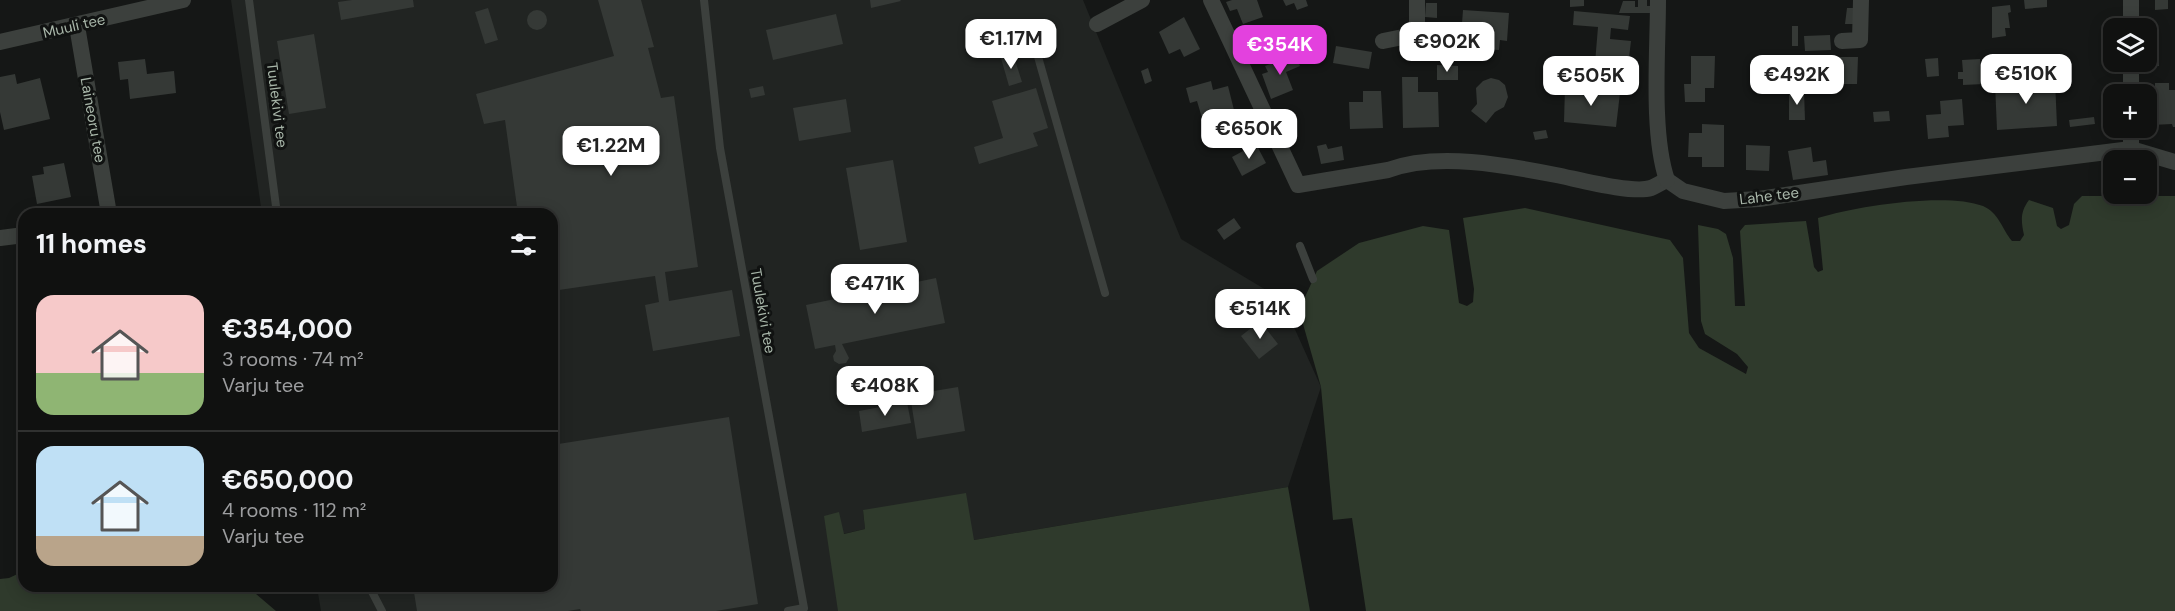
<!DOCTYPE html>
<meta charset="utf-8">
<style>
:root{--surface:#101110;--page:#1e1f1e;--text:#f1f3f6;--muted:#9c9d9f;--line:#303130;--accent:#e341de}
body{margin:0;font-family:"DM Sans",sans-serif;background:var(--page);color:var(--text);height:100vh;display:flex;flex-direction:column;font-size:22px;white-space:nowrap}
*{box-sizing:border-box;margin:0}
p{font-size:20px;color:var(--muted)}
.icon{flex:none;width:33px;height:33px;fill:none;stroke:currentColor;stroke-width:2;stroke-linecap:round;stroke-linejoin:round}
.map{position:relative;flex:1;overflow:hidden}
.drawer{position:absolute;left:18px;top:208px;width:540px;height:384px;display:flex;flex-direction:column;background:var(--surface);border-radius:18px;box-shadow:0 3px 15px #0003,0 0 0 2px var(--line)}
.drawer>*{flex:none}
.controls{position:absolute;left:2103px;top:18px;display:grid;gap:12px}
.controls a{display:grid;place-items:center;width:54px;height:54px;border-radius:12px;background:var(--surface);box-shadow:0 3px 15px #0003,0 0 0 2px var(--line);font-size:30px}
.price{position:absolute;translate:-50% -51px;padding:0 14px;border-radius:12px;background:#fff;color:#222;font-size:20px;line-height:39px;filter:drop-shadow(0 2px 3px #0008)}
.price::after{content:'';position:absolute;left:50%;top:36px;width:18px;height:14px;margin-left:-9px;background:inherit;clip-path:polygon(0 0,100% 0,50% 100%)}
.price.on{background:var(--accent);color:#fff}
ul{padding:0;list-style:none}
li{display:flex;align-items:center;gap:18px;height:150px;padding:0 18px}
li+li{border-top:2px solid var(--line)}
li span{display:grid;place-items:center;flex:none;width:168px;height:120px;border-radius:18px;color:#555}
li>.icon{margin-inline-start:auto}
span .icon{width:72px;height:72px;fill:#fffc;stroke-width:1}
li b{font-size:26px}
h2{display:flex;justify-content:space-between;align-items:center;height:72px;padding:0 18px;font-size:26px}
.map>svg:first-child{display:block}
.built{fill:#212422}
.water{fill:#2f3a2c}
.building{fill:#353936}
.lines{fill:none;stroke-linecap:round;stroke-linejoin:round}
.service{stroke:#3c403d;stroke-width:8}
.minor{stroke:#3c403d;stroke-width:16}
.labels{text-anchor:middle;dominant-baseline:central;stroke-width:6;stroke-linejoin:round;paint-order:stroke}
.street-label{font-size:15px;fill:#a8b6a9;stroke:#101211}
</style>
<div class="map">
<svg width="2175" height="611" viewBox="0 0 2175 611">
<rect width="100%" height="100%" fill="#151716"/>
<!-- built -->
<path class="built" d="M 231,0 L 1083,0 L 1181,239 L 1273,294 L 1288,314 L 1321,387 L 1288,487 L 974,540 L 863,510 L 865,529 L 843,534 L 839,611 L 321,611 L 317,587 L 552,586 L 552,214 L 262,214 Z"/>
<!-- water -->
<g class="water">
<path d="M 2082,196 L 2175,196 L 2175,611 L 1366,611 L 1352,518 L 1333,520 L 1321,387 L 1299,310 L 1317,271 L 1359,243 L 1423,226 L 1449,230 L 1459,303 L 1467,306 L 1473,302 L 1474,289 L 1463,218 L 1525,208 L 1670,240 L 1683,258 L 1689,333 L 1699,348 L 1746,374 L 1748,367 L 1737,354 L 1705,334 L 1701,321 L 1698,225 L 1718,229 L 1726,234 L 1733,258 L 1735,306 L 1745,306 L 1740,231 L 1745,225 L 1806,221 L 1814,267 L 1818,272 L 1823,270 L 1818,218 C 1856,206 1947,192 1983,206 C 1999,213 2002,229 2012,241 L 2020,241 L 2024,235 C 2021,221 2020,212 2029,200 L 2053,208 L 2057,226 L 2061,229 L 2069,225 L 2074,204 Z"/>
<path d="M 1288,487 L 1310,611 L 838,611 L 824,516 L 839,512 L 844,534 L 865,529 L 863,510 L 966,493 L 974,540 Z"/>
<path d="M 24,571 L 24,586 L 248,587 L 276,611 L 0,611 L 0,579 L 9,578 Z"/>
</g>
<!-- building -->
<g class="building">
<path d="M 352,0 L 413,0 L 414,7 L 341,20 L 338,2 Z"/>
<path d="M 598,0 L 641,0 L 654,47 L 648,48 L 661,98 L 674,96 L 698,267 L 665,272 L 669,301 L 732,290 L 740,336 L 653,351 L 645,305 L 659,302 L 655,276 L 552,291 L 552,214 L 518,214 L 505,120 L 484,124 L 476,94 L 614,56 Z"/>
<path d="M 870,0 L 900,0 L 901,1 L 871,8 Z"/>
<path d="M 1232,0 L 1257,0 L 1263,17 L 1243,24 L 1237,9 L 1230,11 L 1226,2 Z"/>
<path d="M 1283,0 L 1306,0 L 1308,6 L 1297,10 L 1294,3 L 1286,6 Z"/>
<path d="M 1570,0 L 1584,0 L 1584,6 L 1570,7 Z"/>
<path d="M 1638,0 L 1647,0 L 1647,6 L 1652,6 L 1652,13 L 1619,13 L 1623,1 L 1635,1 L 1635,7 L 1638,7 Z"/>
<path d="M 2024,0 L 2047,0 L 2047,7 L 2025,9 Z"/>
<path d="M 2155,0 L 2168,0 L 2168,9 L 2155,10 Z"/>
<path d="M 1426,3 L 1437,3 L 1437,18 L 1425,17 Z"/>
<path d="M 2010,5 L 2011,12 L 2008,13 L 2010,28 L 2005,28 L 2006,36 L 1992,38 L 1992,7 Z"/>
<path d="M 488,8 L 498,40 L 485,44 L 475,12 Z"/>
<path d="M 1847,8 L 1854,8 L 1853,24 L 1845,24 Z"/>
<path d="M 1463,10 L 1509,13 L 1507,41 L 1500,40 L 1499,50 L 1483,49 L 1483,38 L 1461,37 Z"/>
<circle cx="537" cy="20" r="10"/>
<path d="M 1574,11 L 1630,16 L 1628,30 L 1611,28 L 1610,39 L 1631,41 L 1628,66 L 1595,63 L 1598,27 L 1573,25 Z"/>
<path d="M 836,14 L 843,44 L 773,60 L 766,30 Z"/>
<path d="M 1184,17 L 1200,49 L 1184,57 L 1180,49 L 1169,54 L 1159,32 Z"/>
<path d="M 1283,25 L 1291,46 L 1268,54 L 1260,34 Z"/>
<rect x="1792" y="26" width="6" height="20"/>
<path d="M 314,34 L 326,108 L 289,114 L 277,41 Z"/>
<path d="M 1830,35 L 1831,50 L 1805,51 L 1804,36 Z"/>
<path d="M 2157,42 L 2159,66 L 2142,67 L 2142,62 L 2146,62 L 2146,43 Z"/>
<path d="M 1336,46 L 1372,52 L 1369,69 L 1333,63 Z"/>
<path d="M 1013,54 L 1022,82 L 1009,86 L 1001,58 Z"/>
<path d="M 1295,54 L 1300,66 L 1286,72 L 1293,90 L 1271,99 L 1262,74 L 1268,72 L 1265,66 Z"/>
<path d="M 1691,56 L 1715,56 L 1714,88 L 1705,88 L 1705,102 L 1685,102 L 1684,84 L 1691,84 Z"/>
<path d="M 1824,57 L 1858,57 L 1857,84 L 1839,84 L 1839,80 L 1825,80 Z"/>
<path d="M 1938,58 L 1939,76 L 1927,77 L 1925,59 Z"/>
<path d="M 145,59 L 147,74 L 174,71 L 176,93 L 130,99 L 128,79 L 120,80 L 118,62 Z"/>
<path d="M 1980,59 L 1981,69 L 1984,68 L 1984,84 L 1963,85 L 1963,79 L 1958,79 L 1958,72 L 1963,72 L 1962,60 Z"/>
<rect x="1762" y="60" width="22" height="27"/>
<path d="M 1790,64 L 1799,64 L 1800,78 L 1792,78 Z"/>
<path d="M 1437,65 L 1458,66 L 1458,80 L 1437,80 Z"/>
<path d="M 1148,68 L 1152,81 L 1145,84 L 1141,71 Z"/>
<path d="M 15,74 L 17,84 L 40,78 L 50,119 L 4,130 L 0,112 L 0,77 Z"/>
<path d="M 1402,77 L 1418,77 L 1418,92 L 1438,92 L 1439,127 L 1403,128 Z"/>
<path d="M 1491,78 L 1499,80 L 1505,85 L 1508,97 L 1504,107 L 1495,112 L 1486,123 L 1471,111 L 1477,104 L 1476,88 L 1483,81 Z"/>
<path d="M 2055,80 L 2057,126 L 1997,130 L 1995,83 Z"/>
<path d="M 1211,81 L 1213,90 L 1228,86 L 1234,110 L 1202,118 L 1197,101 L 1190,103 L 1186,88 Z"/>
<path d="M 2155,83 L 2169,83 L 2169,90 L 2175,90 L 2175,127 L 2173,127 L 2172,124 L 2152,125 L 2151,96 L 2155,96 Z"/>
<path d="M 763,86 L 765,95 L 751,98 L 749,89 Z"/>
<path d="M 1565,87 L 1620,93 L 1616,127 L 1564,122 Z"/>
<path d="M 1036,88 L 1048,128 L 1033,133 L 1038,146 L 979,164 L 974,147 L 1003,138 L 992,101 Z"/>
<path d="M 2109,88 L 2124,88 L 2124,94 L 2114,94 L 2114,115 L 2109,115 Z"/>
<path d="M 1363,91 L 1381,91 L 1383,128 L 1350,129 L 1349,102 L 1363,102 Z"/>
<path d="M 1804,91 L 1805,120 L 1789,120 L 1789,92 Z"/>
<path d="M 846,99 L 851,132 L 799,141 L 793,108 Z"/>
<path d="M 1962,99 L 1964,125 L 1948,126 L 1949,137 L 1928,139 L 1926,115 L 1941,114 L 1940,101 Z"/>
<path d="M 1889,111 L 1890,121 L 1874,122 L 1873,112 Z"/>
<path d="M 2094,117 L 2095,124 L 2070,127 L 2069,120 Z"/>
<path d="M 1702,124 L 1724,125 L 1724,167 L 1702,167 L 1702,157 L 1688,157 L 1689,133 L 1702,133 Z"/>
<path d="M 1546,130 L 1548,138 L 1535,140 L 1533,132 Z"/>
<path d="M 1256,144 L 1266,163 L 1242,176 L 1232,157 Z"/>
<path d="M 1326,144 L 1328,149 L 1342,146 L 1344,160 L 1321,164 L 1317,146 Z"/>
<path d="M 1746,145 L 1770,146 L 1769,171 L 1746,170 Z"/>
<path d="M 1811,147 L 1813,162 L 1826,160 L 1828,175 L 1793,180 L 1788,151 Z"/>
<path d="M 893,160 L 907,242 L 860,250 L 846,168 Z"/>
<path d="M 64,163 L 71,197 L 37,204 L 32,176 L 44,174 L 43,167 Z"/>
<path d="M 1234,218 L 1241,228 L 1224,240 L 1217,230 Z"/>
<path d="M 936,278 L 945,323 L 842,344 L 849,358 L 846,363 L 839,364 L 834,361 L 833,356 L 836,351 L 835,345 L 815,349 L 806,305 Z"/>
<path d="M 1260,321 L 1278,344 L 1259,359 L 1241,336 Z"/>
<path d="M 958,387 L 965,431 L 917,439 L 910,395 Z"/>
<path d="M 907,402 L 911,423 L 862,432 L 859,411 Z"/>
<path d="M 729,417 L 758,604 L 716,611 L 581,611 L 580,609 L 568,611 L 417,611 L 413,586 L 552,586 L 552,445 Z"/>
</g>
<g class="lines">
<!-- service -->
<g class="service">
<path d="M 249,0 L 277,214"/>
<path d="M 704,0 L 720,148 L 804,608 L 788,611"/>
<path d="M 1029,25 L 1105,293"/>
<path d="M 1300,246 L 1313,279"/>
<path d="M 369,586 L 382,611"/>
</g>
<!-- minor -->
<g class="minor">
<path d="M 1211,0 L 1298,185 L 1388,170 C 1437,152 1505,165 1556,175 C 1577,179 1632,194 1651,188 C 1656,186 1662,182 1667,180 L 1683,191 L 1724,201 L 1759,199 L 1906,177 L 2131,149 L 2175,162"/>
<path d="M 1658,0 C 1658,51 1651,133 1667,180"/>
<path d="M 2131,0 L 2131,28"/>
<path d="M 1097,24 L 1142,0"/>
<path d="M 77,26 L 108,208 L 107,214"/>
<path d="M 1383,41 L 1403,37 L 1417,28 L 1417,0"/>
<path d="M 1842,41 L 1860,40 L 1861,0"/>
<path d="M 0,42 L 183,0"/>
<path d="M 2131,62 L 2131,94"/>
<path d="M 2131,128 L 2131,149"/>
<path d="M 0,238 L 24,235"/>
</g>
</g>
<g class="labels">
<!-- street labels -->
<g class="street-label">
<text transform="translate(74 26) rotate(-13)">Muuli tee</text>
<text transform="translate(277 105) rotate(83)">Tuulekivi tee</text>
<text transform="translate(93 120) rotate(80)">Laineoru tee</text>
<text transform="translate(1769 196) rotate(-7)">Lahe tee</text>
<text transform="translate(763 311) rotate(80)">Tuulekivi tee</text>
</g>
</g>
</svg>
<div class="controls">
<a><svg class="icon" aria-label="layers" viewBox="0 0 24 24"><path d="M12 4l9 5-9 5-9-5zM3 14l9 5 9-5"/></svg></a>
<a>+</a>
<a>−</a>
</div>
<b class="price" style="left:1011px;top:70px">€1.17M</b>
<b class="price" style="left:1447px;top:73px">€902K</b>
<b class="price on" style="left:1280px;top:76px">€354K</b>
<b class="price" style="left:2026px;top:105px">€510K</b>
<b class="price" style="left:1797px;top:106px">€492K</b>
<b class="price" style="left:1591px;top:107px">€505K</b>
<b class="price" style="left:1249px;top:160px">€650K</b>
<b class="price" style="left:611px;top:177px">€1.22M</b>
<b class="price" style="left:875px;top:315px">€471K</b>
<b class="price" style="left:1260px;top:340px">€514K</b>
<b class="price" style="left:885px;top:417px">€408K</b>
<section class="drawer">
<h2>11 homes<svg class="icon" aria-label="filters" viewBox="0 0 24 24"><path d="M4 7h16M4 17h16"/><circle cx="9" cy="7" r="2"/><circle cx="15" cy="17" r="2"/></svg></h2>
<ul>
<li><span style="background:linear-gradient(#f6c9c9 65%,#8fb573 0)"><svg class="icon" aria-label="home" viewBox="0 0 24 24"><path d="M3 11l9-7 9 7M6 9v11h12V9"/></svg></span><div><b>€354,000</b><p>3 rooms · 74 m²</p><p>Varju tee</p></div></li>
<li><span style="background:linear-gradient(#bfe0f5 75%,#b9a48a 0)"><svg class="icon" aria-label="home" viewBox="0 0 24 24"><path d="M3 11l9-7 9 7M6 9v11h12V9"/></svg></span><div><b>€650,000</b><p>4 rooms · 112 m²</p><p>Varju tee</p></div></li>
</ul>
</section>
</div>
